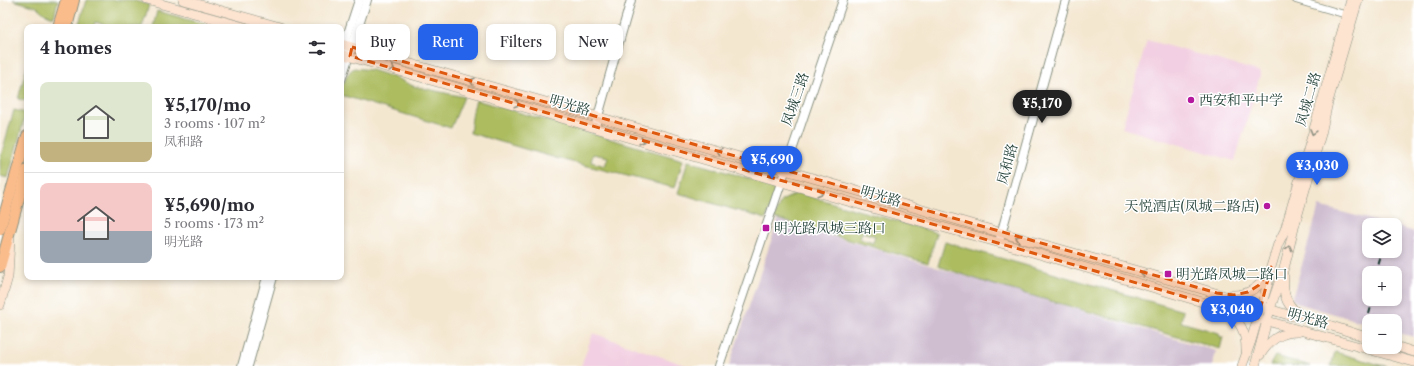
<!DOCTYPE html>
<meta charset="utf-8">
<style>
:root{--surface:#fff;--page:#f7f7f7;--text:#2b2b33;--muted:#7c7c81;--line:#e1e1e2;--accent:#2563eb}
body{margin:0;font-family:"Libre Caslon Text","Noto Serif SC",serif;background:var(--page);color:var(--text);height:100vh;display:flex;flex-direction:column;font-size:15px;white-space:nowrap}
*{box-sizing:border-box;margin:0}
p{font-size:13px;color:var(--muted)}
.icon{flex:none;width:22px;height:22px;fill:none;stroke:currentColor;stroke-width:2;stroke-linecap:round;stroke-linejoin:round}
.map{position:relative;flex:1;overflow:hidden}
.panel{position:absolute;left:24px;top:24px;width:320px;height:256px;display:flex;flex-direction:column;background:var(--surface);border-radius:8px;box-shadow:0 2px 6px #0003}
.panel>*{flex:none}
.hud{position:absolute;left:356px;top:24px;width:380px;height:36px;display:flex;gap:8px}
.tools{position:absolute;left:1362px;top:218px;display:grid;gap:8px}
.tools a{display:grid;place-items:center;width:40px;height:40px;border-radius:8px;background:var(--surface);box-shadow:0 2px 6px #0003;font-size:20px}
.price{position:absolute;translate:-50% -34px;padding:0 9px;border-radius:14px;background:var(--accent);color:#fff;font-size:13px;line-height:26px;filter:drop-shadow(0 1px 2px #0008)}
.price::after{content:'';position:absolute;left:50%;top:24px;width:12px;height:9px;margin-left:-6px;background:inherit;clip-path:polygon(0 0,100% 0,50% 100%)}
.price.on{background:#222;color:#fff}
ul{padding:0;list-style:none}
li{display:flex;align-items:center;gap:12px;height:100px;padding:0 16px}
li+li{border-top:1px solid var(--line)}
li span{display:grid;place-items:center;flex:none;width:112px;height:80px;border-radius:8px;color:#555}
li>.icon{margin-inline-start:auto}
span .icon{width:48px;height:48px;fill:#fffc;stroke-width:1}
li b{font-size:17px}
h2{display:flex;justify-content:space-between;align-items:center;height:48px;padding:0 16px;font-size:17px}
.pill{padding:0 14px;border-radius:8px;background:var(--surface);box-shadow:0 2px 6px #0003;font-size:14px;line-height:36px}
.pill.on{background:var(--accent);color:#fff}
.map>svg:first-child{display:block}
.built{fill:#f2cfe2}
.industrial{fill:#cfbdd0;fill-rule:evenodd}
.green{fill:#acbc5f;stroke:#667c4a;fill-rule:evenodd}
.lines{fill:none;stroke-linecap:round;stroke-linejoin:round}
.minor-casing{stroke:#8a9282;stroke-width:8}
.tertiary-casing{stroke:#8a9282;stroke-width:10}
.secondary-casing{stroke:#8a9282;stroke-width:10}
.primary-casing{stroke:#8a9282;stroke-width:12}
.minor{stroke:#fff;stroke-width:6}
.tertiary{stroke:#fff;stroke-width:8}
.secondary{stroke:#fde4d1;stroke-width:9}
.primary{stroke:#fabc8b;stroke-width:10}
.rail{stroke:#1f3d34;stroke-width:2;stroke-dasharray:6 3;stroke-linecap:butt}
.oneway{stroke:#8e9082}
.marked{fill:#de580e;fill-opacity:0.2;stroke:#de580e;stroke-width:3;stroke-dasharray:8 5;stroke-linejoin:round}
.poi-dot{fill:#b5179e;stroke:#fff;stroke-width:1.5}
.labels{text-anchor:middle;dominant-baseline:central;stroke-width:3;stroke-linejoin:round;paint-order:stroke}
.street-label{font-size:14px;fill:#1f3d34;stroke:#fff}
.poi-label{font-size:14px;fill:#1f3d34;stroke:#fff;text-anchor:start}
</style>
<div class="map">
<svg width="1414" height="366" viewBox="0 0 1414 366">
<rect width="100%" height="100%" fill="#fff"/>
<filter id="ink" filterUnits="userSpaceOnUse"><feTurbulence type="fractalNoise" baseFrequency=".025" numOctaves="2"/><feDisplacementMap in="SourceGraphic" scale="8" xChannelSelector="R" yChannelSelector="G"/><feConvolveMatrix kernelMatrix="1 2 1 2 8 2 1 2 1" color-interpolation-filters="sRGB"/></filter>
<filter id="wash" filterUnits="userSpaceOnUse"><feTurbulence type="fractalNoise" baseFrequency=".012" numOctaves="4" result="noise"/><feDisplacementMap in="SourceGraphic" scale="16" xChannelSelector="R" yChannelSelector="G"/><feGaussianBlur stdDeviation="0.9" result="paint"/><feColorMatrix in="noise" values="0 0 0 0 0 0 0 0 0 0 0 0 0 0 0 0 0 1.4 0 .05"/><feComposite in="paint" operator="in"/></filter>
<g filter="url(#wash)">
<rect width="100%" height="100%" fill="#f4e7d0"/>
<!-- built -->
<g class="built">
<path d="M 1147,40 L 1261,72 L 1235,161 L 1122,128 Z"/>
<path d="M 593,333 L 688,366 L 581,366 Z"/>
</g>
<!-- industrial -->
<g class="industrial">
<path d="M 1319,206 L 1390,225 L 1369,225 L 1369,251 L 1395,251 L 1395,226 L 1414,232 L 1414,337 L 1395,332 L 1395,321 L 1369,321 L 1369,324 L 1300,304 L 1292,299 ZM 1369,273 L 1395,273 L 1395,299 L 1369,299 Z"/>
<path d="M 778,220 L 1216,351 L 1212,366 L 729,366 Z"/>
</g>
<!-- green -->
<g class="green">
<path d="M 13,0 L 58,0 L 54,17 L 45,14 L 37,7 Z"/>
<path d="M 86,0 L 132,0 L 149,5 L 142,27 L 113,27 L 95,22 L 94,27 L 78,27 Z"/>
<path d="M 157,11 L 215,27 L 153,27 Z"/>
<path d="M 27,66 L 27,101 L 18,99 Z"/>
<path d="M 354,68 L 371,70 L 396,78 L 413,86 L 464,97 L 451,128 L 341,95 C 342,86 346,73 354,68 Z"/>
<path d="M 476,100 L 683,160 L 675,188 L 556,158 L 470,133 L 473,110 ZM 593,154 L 608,157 L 605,166 L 591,162 Z"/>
<path d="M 14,110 L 26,113 L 8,178 L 0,176 L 0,159 Z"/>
<path d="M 688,161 L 771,185 L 775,193 L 766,219 L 678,193 Z"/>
<path d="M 798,193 L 937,233 L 928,263 L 774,218 L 781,201 ZM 862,232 L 875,236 L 873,243 L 860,239 Z"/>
<path d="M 945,242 L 1183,311 L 1181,322 L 1219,333 L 1220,337 L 1223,337 L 1220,349 L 991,284 L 938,266 Z"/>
<path d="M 1335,352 L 1381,365 L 1387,366 L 1331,366 Z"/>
<path d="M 1275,356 L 1311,366 L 1270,365 Z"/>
</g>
</g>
<g filter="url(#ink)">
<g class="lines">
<defs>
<path id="minor" d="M 1296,0 L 1347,15"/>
<g id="tertiary">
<path d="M 341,55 L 359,0"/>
<path d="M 341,80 L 367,0"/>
<path d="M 595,127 L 631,0"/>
<path d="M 1000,238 L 1066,0"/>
<path d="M 242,366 L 267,277"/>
<path d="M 248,366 L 273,277"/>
<path d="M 719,366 L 843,0"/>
</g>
<g id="secondary">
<path d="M 147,0 L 244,27"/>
<path d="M 183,0 L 280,27"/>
<path d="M 341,44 L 785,170 L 1002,233 L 1195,287 L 1292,316 L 1304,317 L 1369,338"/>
<path d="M 341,54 L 868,207 L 1008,245 L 1267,321 L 1414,362"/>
<path d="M 1284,277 C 1282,294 1287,308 1303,316"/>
<path d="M 1231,295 C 1248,296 1261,286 1269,272"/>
<path d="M 0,305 L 8,277 L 10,240"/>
<path d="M 1225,311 C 1241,321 1246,332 1246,350"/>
<path d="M 1395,346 L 1414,352"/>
<path d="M 1260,355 C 1270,340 1280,332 1298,332"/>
<path d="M 1242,366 L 1251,341 L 1268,283 L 1271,267 L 1278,244 L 1285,230 L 1351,0"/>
<path d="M 1255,366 L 1270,309 L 1285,265 L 1295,224 L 1321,134 L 1328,102 L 1358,0"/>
</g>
<g id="primary">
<path d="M 58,27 L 66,0"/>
<path d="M 67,27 L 74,0"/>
<path d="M 0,229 L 27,136"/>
<path d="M 0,267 L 27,170"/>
</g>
</defs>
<!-- minor casing -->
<use href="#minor" class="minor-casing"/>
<!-- tertiary casing -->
<use href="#tertiary" class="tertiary-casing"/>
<!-- secondary casing -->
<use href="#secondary" class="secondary-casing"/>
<!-- primary casing -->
<use href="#primary" class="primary-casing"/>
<!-- minor -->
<use href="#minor" class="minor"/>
<!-- tertiary -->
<use href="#tertiary" class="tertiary"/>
<!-- secondary -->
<use href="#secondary" class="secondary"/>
<!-- primary -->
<use href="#primary" class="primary"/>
<!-- rail -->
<g class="rail">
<path d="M 1376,273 L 1381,256"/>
<path d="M 1369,314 L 1373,299"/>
</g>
</g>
<!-- one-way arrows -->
<defs><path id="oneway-chevron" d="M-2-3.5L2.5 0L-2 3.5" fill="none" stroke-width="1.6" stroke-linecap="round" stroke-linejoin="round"/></defs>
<g class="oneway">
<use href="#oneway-chevron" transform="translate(392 68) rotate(16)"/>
<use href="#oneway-chevron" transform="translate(472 81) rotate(-164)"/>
<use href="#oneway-chevron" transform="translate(517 104) rotate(16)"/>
<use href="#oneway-chevron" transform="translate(1313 132) rotate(106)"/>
<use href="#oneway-chevron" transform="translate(642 141) rotate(16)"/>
<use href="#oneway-chevron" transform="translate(719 151) rotate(-164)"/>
<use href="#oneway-chevron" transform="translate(820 193) rotate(16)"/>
<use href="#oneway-chevron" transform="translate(1018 238) rotate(-164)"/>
<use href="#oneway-chevron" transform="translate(1289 248) rotate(-77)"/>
<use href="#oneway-chevron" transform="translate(1143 273) rotate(-164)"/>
</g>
</g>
<!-- marked area -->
<path class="marked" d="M 352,47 L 1217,293 L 1234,295 L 1248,292 L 1259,285 L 1271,267 L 1258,318 L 350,56 Z"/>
<!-- markers -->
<g class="poi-dot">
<circle cx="1191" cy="100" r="4"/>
<circle cx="1267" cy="206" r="4"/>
<rect x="762" y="224" width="8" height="8" rx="2"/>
<rect x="1164" y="270" width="8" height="8" rx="2"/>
</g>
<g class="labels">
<!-- street labels -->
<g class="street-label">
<text transform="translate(795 99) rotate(-71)">凤城三路</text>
<text transform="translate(1308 99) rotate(-74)">凤城二路</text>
<text transform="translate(570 105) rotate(16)">明光路</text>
<text transform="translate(1007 164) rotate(-75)">凤和路</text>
<text transform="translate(881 196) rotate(16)">明光路</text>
<text transform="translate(1308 318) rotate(15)">明光路</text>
</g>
<!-- poi labels -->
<g class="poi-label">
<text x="1199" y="100">西安和平中学</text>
<text x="1259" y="206" text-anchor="end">天悦酒店(凤城二路店)</text>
<text x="774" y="228">明光路凤城三路口</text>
<text x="1176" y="274">明光路凤城二路口</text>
</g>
</g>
</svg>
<div class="tools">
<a><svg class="icon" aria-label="layers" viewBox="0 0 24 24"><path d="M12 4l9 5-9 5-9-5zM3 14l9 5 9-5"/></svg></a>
<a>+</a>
<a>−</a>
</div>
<b class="price on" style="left:1042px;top:124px">¥5,170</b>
<b class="price" style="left:772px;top:180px">¥5,690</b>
<b class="price" style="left:1317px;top:186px">¥3,030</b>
<b class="price" style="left:1232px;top:330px">¥3,040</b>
<div class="hud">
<a class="pill">Buy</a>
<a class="pill on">Rent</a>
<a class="pill">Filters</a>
<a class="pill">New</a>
</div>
<section class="panel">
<h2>4 homes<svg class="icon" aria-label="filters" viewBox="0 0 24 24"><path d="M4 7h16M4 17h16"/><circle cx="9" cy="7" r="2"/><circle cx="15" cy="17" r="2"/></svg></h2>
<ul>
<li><span style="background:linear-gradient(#dfe7d0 75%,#c2b280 0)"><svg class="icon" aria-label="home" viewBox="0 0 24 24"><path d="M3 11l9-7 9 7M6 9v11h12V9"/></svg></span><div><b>¥5,170/mo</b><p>3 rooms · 107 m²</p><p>凤和路</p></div></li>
<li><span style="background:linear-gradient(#f6c9c9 60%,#9aa5b1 0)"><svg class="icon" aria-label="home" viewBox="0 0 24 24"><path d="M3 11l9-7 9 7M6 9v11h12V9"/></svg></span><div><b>¥5,690/mo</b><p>5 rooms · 173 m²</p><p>明光路</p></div></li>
</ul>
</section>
</div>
